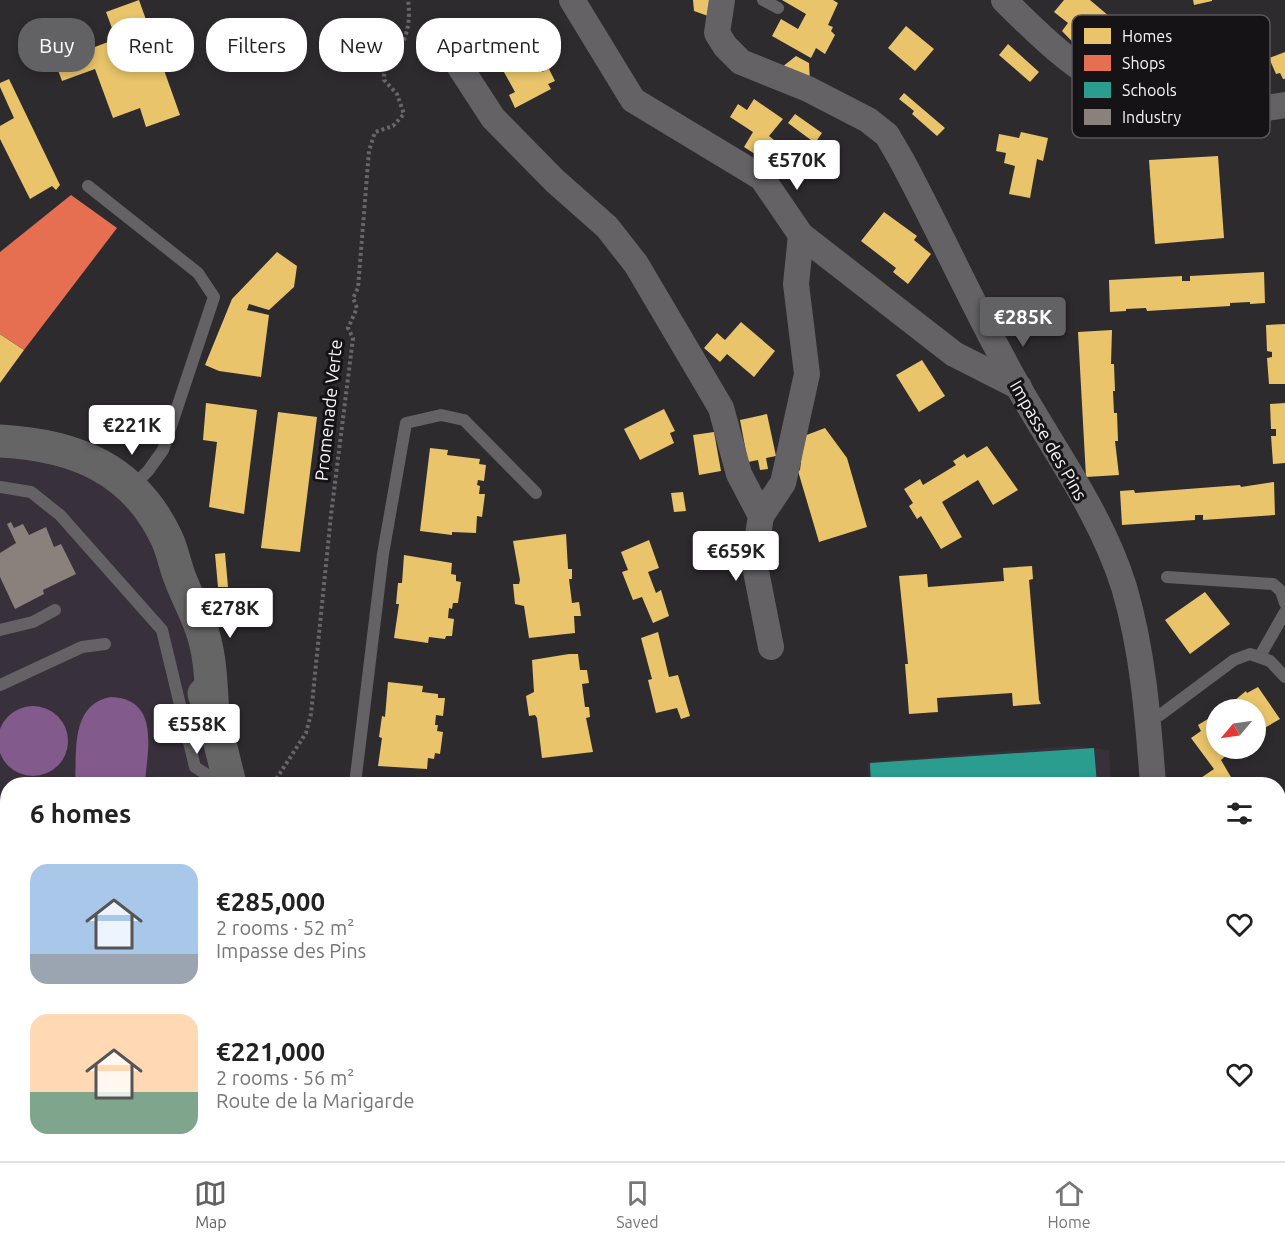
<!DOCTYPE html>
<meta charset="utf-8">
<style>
:root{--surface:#fff;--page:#f2f2f2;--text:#222;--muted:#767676;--line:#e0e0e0;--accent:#626163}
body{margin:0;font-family:Ubuntu,sans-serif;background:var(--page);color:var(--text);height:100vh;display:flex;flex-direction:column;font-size:22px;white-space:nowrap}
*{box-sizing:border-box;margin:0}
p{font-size:20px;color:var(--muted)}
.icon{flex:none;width:33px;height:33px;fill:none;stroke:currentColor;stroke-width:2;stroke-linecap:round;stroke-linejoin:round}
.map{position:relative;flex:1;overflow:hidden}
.details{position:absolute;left:0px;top:777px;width:1286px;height:384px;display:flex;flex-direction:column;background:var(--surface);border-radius:24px 24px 0 0;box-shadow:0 3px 9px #0003}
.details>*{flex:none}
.top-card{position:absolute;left:18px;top:18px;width:600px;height:54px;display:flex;gap:12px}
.needle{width:39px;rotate:241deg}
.buttons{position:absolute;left:1206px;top:699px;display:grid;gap:12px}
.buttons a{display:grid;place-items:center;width:60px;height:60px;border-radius:50%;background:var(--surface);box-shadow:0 3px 9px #0003;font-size:30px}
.price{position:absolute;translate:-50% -51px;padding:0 14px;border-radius:6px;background:#fff;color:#222;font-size:20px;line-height:39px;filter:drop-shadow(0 2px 3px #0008)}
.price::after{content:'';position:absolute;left:50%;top:36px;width:18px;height:14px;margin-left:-9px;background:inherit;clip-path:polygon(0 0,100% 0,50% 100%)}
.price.current{background:var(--accent);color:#fff}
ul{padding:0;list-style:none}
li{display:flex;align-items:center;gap:18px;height:150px;padding:0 30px}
li span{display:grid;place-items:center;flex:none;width:168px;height:120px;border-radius:18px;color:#555}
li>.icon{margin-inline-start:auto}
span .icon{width:72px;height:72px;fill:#fffc;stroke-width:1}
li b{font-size:26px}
h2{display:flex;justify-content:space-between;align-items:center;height:72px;padding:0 30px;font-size:26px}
.chip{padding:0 21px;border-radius:24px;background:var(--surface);box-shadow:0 3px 9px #0003;font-size:21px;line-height:54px}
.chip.current{background:var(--accent);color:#fff}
.tab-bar{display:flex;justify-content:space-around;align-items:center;height:84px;border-top:2px solid var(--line);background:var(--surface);font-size:16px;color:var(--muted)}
.tab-bar a{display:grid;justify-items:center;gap:3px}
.tab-bar .current{color:var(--accent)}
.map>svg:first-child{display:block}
.built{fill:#38303b}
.green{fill:#5e4065}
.water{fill:#825b8c}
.homes{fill:#e9c46a}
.shops{fill:#e76f51}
.schools{fill:#2a9d8f}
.industry{fill:#8a817c}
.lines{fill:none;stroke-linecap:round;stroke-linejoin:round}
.stream{stroke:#825b8c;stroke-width:7}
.path{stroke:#686668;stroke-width:4;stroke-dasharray:3 3;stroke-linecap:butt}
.service{stroke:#646265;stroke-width:12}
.minor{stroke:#646265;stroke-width:26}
.secondary{stroke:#666566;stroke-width:33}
.labels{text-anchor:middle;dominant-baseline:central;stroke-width:6;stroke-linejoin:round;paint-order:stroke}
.street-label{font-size:18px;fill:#f7f3f8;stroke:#151316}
.key{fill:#151316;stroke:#59565a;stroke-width:1.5}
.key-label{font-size:16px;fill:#f7f3f8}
</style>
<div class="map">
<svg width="1285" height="1161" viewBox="0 0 1285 1161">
<rect width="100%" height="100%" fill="#2e2b2f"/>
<!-- built -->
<g class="built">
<path d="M 0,449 L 99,465 L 181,552 L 222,784 L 8,784 L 8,1154 L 266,1154 L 267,1161 L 0,1161 Z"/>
<path d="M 1072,746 L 1109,750 L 1111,784 L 869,784 L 868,762 Z"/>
<path d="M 916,1154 L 1152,1154 L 1151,1161 L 919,1161 Z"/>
</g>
<!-- green -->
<path class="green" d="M 920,1154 L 1027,1154 L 1030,1161 L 923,1161 Z"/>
<!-- water -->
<g class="water">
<path d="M 111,697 C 161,699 147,751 145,784 L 75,784 C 77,752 70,704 111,697 Z"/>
<circle cx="33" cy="741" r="35"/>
</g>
<!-- homes -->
<g class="homes">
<path d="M 139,0 L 180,115 L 146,127 L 140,108 L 113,118 L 95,69 L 62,81 L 55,62 L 116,39 L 106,12 Z"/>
<path d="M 693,0 L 713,0 L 708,16 L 694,11 Z"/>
<path d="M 782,0 L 833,0 L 838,3 L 828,25 L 833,27 L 831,31 L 835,35 L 825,54 L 816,48 L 811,58 L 772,36 L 781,19 L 798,29 L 806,14 Z"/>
<path d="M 1064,0 L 1090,0 L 1116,22 L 1096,46 L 1099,49 L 1090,60 L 1062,31 L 1068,23 L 1054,12 Z"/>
<path d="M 1193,0 L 1212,0 L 1212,1 L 1194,5 Z"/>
<path d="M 906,26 L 934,49 L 915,71 L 888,48 Z"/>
<path d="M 1008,44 L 1039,72 L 1030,82 L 999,55 Z"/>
<path d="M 1285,52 L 1285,79 L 1283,79 L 1280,73 L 1276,74 L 1269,58 Z"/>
<path d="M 514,56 L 519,65 L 535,58 L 542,72 L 549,69 L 555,81 L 548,84 L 551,89 L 515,108 L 509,95 L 515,92 L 499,63 Z"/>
<path d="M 796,56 L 809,63 L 810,83 L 777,71 Z"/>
<path d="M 9,79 L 60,185 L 56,190 L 52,186 L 30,199 L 0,139 L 0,126 L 14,118 L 0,87 L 0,83 Z"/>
<path d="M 904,93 L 945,128 L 937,136 L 912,114 L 914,111 L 899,99 Z"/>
<path d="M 754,99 L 783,119 L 769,136 L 779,144 L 776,148 L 802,165 L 794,179 L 744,147 L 753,132 L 730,117 L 738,104 L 747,110 Z"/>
<path d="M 795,114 L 822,133 L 815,143 L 788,123 Z"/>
<path d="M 1021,132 L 1048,138 L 1043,161 L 1037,159 L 1030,198 L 1009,194 L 1015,166 L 1004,163 L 1006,153 L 996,151 L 999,134 L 1019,138 Z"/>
<path d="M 1218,156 L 1224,238 L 1155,244 L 1149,160 Z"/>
<path d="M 884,212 L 917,236 L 914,240 L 931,254 L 908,284 L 893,272 L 896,268 L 861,241 Z"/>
<path d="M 277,252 L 297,266 L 294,287 L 269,310 L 249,304 L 247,310 L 269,315 L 261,377 L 219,371 L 205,365 L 232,299 Z"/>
<path d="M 1264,272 L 1265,303 L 1250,304 L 1250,302 L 1230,303 L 1230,306 L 1147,311 L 1146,308 L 1126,309 L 1126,311 L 1110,312 L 1109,280 L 1182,276 L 1182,281 L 1190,281 L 1190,276 Z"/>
<path d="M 741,322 L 775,351 L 754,377 L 727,354 L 720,362 L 704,348 L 717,333 L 725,340 Z"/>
<path d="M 1285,324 L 1285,384 L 1269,384 L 1267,358 L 1272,357 L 1272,352 L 1267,351 L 1266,325 Z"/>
<path d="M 1112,330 L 1111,364 L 1114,364 L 1115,391 L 1113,391 L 1114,413 L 1117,413 L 1118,441 L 1115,441 L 1119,475 L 1086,477 L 1078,332 Z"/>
<path d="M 0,334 L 24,350 L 0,383 Z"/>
<path d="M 922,360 L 945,396 L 919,412 L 896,375 Z"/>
<path d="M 206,403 L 257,410 L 244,514 L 209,507 L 217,442 L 203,440 Z"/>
<path d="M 1285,403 L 1285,463 L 1273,464 L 1271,436 L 1276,436 L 1276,429 L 1271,429 L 1270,404 Z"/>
<path d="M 664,409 L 675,431 L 670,433 L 674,443 L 640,460 L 624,429 Z"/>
<path d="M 278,412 L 317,417 L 300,552 L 261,548 Z"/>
<path d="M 767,414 L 776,456 L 766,458 L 768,469 L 760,470 L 758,460 L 748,462 L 740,420 Z"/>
<path d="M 825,428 L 847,458 L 867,527 L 819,542 L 798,471 L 800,470 L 804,436 Z"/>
<path d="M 714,432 L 721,471 L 699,475 L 693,435 Z"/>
<path d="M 987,446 L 1018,490 L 993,505 L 978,480 L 942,502 L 962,537 L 941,549 L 921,516 L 917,519 L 909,506 L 913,503 L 904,489 L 920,479 L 923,485 L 956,465 L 953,461 L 964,454 L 967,458 Z"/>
<path d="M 430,448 L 448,450 L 447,455 L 480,459 L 479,464 L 486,465 L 484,481 L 478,480 L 477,485 L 480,486 L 479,494 L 485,494 L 482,517 L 477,516 L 476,533 L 452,532 L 452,535 L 420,531 Z"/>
<path d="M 1274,482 L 1275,515 L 1203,520 L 1203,515 L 1195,515 L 1195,520 L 1122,525 L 1120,491 L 1134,490 L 1135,493 L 1240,485 L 1241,487 Z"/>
<path d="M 683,492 L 686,511 L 674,512 L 671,493 Z"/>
<path d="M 566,534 L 568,569 L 572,569 L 572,579 L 569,579 L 572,603 L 579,602 L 581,616 L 574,616 L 575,633 L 529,638 L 524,606 L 515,604 L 513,584 L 519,584 L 520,580 L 513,541 Z"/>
<path d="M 649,540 L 659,568 L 648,572 L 656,593 L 661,590 L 669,616 L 653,623 L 642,597 L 633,600 L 622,572 L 628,570 L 621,552 Z"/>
<path d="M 225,553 L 228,587 L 218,587 L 215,554 Z"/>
<path d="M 404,555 L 452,563 L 451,574 L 456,575 L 456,581 L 461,582 L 458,603 L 453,603 L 452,609 L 449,608 L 448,618 L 454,619 L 452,636 L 446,636 L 445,639 L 429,637 L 428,643 L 394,638 L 399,604 L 396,604 L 398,583 L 402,583 Z"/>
<path d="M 1032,566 L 1033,579 L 1029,580 L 1039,700 L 1041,704 L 1013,706 L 1012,693 L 937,698 L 938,712 L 909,714 L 905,664 L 908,664 L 899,576 L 927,574 L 928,587 L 1004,581 L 1003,568 Z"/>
<path d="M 1205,592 L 1230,624 L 1190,654 L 1165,620 Z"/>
<path d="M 658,632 L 669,677 L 678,675 L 690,716 L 681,719 L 677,708 L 656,713 L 648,680 L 652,679 L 641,638 Z"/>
<path d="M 569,654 L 578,654 L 580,670 L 587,670 L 589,683 L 582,684 L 585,707 L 589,707 L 590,717 L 586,718 L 593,752 L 542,758 L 537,718 L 535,715 L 529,716 L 526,696 L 534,692 L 532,660 Z"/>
<path d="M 388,682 L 423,686 L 422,692 L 438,694 L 438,698 L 445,698 L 443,716 L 436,715 L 435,725 L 438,725 L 437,731 L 443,732 L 440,754 L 435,753 L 434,759 L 428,758 L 427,769 L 378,766 L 382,738 L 379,737 L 382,716 L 385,717 Z"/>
<path d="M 1258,687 L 1280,719 L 1256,733 L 1256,710 L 1219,710 L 1229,705 L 1246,691 L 1247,693 Z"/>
<path d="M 1216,714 L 1216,748 L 1234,748 L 1221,760 L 1235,784 L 1192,784 L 1214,769 L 1191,738 L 1201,731 L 1198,725 Z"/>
<path d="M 1278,886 L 1283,893 L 1285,892 L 1285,906 L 1278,911 Z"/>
<path d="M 1278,1038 L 1285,1043 L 1285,1069 L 1278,1063 Z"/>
<path d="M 1285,1132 L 1285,1148 L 1278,1141 Z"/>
<path d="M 553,1154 L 594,1154 L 597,1161 L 556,1161 Z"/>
</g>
<!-- shops -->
<path class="shops" d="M 71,195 L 117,228 L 24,350 L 0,334 L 0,252 Z"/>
<!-- schools -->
<g class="schools">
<path d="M 1094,748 L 1097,784 L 871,784 L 870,763 Z"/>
<path d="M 1040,1154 L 1108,1154 L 1111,1161 L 1043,1161 Z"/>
</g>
<!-- industry -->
<g class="industry">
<path d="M 11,522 L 14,528 L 23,524 L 29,535 L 46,527 L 54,547 L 61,544 L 76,574 L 43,590 L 44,594 L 15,609 L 0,577 L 0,553 L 16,543 L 7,524 Z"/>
<rect x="122" y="1154" width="82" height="7"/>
</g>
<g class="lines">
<!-- stream -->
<path class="stream" d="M 0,807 L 8,822"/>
<!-- path -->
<g class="path">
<path d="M 273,784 L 306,733 L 311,714 L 331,515 L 353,338 L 348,328 L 357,308 L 353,298 L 358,288 L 369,151 L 375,132 L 393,126 L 404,114 L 397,94 L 384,80 C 383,65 396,56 403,42 C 409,29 410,14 408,0"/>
<path d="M 0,1137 L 8,1137"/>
</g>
<!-- service -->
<g class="service">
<path d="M 763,0 L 778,8"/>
<path d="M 88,186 L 198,273 L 214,297 L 163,450 L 148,471 L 132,487"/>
<path d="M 0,487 L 31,492 L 60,515 L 162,630 L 195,767 L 212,778 L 226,775"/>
<path d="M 1167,577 L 1273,584 L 1281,591 L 1285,603"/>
<path d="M 0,630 L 33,622 L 55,610"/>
<path d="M 1260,656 L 1285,612"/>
<path d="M 0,685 L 82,647 L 105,644"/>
<path d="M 1148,720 L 1160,715 L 1234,660 L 1250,654 L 1270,661 L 1285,677"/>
<path d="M 355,784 L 383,554 L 406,423 L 441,415 L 464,420 L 536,493"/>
<path d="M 0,880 L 8,877"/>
<path d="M 224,1154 L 225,1161"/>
<path d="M 853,1154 L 862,1161"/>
<path d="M 311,1161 L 314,1157 L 333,1157"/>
</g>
<!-- minor -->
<g class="minor">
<path d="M 572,0 L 633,100 L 762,178 L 801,235 L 954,354 L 1019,387"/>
<path d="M 722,0 L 717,33 L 725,46 L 741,62 L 808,89 L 868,120 L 887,135 L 901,159 C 942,235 977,315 1020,390 C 1056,453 1102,516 1124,587 C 1143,651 1148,718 1153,784"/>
<path d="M 1004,0 C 1042,38 1086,82 1140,99 C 1162,106 1185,106 1208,108 C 1234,110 1259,110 1285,105"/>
<path d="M 458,64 L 493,118 L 555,181 L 607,227 L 636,264 L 721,408 L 739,474 L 761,516 L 783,483 L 807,374 L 796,284 L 801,235"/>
<path d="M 761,516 L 754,561 L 771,647"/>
<path d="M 1278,975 L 1285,970"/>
<path d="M 1195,1161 L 1196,1154"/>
</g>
<!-- secondary -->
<g class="secondary">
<path d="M 0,441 C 74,445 134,468 167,539 C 173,552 175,566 180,578 C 186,594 194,609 200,625 C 211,653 211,685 213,715"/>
<path d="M 204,694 L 213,715 L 230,784"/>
<path d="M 264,1154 L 264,1161"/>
</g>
</g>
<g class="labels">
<!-- street labels -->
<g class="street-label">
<text transform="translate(328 410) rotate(-84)">Promenade Verte</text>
<text transform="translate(1049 440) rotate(60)">Impasse des Pins</text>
</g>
</g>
<!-- legend -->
<rect x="1072" y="15" width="198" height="123" rx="9" class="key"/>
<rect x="1084" y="28" width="27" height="16" fill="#e9c46a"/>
<rect x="1084" y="55" width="27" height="16" fill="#e76f51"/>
<rect x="1084" y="82" width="27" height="16" fill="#2a9d8f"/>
<rect x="1084" y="109" width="27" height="16" fill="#8a817c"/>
<g class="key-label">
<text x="1122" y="42">Homes</text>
<text x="1122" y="69">Shops</text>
<text x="1122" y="96">Schools</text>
<text x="1122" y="123">Industry</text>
</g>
</svg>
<div class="buttons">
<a><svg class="needle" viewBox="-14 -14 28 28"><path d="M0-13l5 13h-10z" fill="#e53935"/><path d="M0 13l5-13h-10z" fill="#767676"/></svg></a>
</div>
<b class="price" style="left:797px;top:191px">€570K</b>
<b class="price current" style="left:1023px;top:348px">€285K</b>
<b class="price" style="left:132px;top:456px">€221K</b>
<b class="price" style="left:736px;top:582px">€659K</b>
<b class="price" style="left:230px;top:639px">€278K</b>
<b class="price" style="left:197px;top:755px">€558K</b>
<div class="top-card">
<a class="chip current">Buy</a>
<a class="chip">Rent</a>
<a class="chip">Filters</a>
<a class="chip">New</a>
<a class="chip">Apartment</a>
</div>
<section class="details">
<h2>6 homes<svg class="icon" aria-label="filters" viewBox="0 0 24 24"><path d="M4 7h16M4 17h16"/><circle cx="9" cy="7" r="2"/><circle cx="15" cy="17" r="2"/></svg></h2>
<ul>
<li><span style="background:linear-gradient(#a9c7e8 75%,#9aa5b1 0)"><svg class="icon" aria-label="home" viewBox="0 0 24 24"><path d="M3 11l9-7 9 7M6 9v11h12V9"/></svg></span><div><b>€285,000</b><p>2 rooms · 52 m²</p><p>Impasse des Pins</p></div><svg class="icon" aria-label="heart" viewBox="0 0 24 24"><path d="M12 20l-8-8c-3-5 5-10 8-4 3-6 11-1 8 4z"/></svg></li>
<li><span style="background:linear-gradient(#ffd9b3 65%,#7fa58c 0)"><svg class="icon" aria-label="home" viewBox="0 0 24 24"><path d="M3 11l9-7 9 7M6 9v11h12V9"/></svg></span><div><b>€221,000</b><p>2 rooms · 56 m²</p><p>Route de la Marigarde</p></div><svg class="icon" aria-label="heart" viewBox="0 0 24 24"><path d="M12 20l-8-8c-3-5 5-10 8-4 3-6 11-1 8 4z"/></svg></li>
</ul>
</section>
</div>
<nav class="tab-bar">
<a class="current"><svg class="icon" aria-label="map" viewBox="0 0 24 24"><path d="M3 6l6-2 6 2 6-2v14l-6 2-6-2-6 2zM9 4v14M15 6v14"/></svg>Map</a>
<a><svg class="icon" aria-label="saved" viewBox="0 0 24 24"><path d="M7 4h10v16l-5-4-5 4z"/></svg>Saved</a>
<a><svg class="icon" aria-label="home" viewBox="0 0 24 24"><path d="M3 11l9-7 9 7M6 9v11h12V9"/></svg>Home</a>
</nav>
